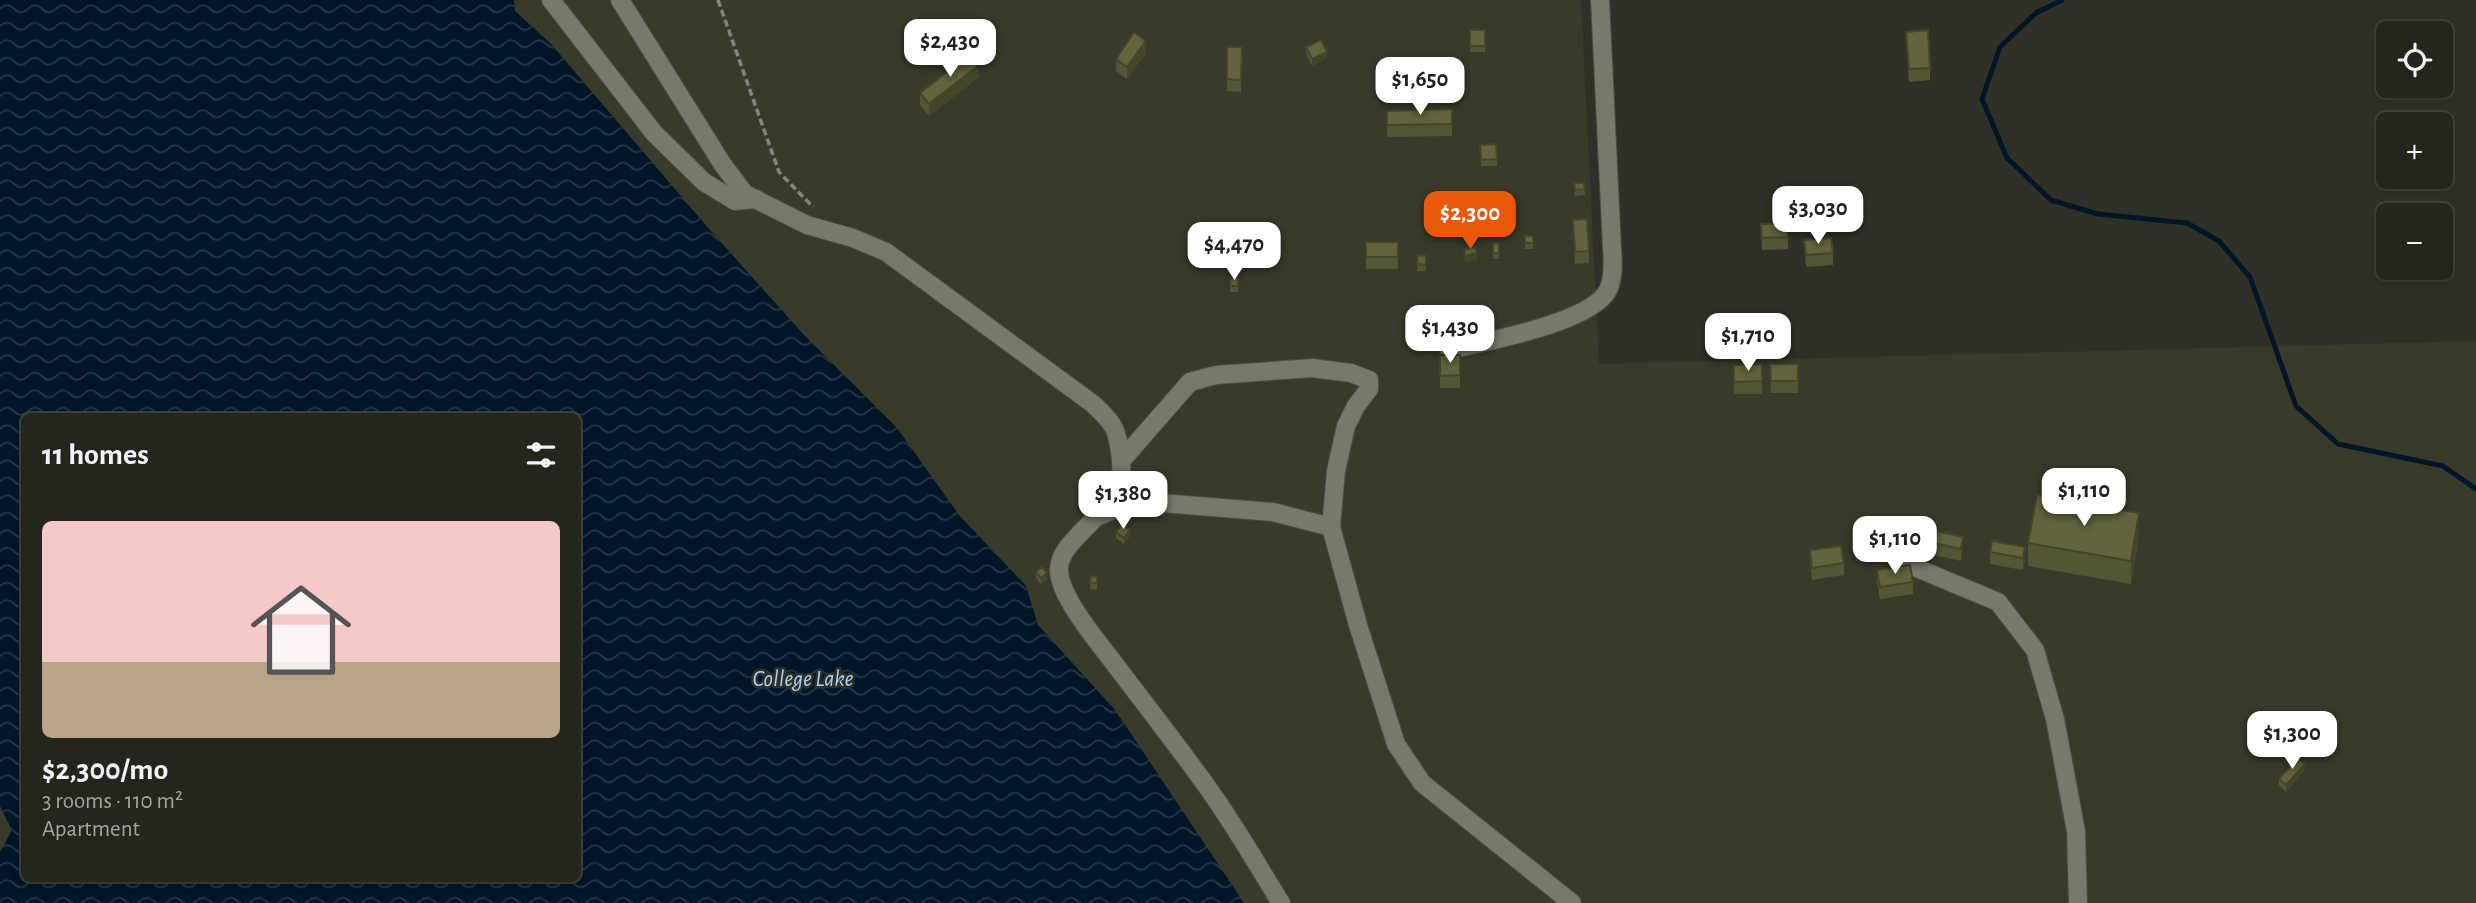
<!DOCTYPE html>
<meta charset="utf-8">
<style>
:root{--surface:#24251c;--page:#303129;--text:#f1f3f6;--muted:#a3a5a3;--line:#41423b;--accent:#ea580c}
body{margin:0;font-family:"Alegreya Sans",sans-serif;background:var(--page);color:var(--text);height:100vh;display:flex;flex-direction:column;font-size:26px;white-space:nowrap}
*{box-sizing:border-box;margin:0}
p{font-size:23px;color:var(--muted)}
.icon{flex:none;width:38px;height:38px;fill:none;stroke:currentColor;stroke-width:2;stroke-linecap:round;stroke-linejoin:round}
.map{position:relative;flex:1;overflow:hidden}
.sheet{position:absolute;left:21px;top:413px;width:560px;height:469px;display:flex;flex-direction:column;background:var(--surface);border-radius:10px;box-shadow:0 4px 10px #0003,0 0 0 2px var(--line)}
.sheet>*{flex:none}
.fabs{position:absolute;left:2376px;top:21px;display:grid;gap:14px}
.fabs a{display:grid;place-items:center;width:77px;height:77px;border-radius:10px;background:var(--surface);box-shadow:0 4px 10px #0003,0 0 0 2px var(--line);font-size:35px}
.price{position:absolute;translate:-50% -60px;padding:0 16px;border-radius:14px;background:#fff;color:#222;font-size:23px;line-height:46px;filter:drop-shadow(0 2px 4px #0008)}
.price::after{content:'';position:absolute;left:50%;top:42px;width:21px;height:16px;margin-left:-10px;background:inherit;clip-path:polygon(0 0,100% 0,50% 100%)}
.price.active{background:var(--accent);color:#fff}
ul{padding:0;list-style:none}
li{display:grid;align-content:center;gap:14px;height:371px;padding:0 21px}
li+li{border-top:2px solid var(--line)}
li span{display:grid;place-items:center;height:217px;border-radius:10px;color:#555}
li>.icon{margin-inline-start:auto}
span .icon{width:126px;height:126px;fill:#fffc;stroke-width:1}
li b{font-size:30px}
h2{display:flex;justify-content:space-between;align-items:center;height:84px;padding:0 21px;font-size:30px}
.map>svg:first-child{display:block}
.built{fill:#393b2a}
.water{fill:url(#water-waves);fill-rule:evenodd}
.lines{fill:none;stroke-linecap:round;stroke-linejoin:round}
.stream{stroke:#011528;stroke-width:5}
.minor-casing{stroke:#4c4d44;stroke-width:20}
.path{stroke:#84857c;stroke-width:3.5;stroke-dasharray:7 3.5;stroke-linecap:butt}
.minor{stroke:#77796c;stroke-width:18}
.wall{fill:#535634}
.shaded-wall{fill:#44462a}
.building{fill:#61643c;stroke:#44462a;stroke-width:2}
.labels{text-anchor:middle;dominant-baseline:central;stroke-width:5;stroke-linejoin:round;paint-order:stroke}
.water-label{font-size:23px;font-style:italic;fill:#a7d2fa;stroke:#303126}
</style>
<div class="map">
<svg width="2476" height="903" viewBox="0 0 2476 903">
<defs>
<pattern id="water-waves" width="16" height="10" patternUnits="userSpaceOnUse" patternTransform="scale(1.75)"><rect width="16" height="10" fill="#011528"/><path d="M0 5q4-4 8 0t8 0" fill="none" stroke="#263747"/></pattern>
</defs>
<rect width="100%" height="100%" fill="#303126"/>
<!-- built -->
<g class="built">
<path d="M 514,0 L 1581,0 L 1599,364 L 2476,341 L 2476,903 L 1244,903 L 1115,710 L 1038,625 L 1026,586 L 959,515 L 897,428 L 805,337 L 709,229 L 551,44 L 515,11 Z"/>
<path d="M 0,806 L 12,831 L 0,852 Z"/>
</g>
<!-- water -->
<path class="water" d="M 0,0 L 514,0 L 515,11 L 551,44 L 709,229 L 805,336 L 897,428 L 959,515 L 1026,586 L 1038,625 L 1115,710 L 1244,903 L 0,903 L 0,852 L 12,830 L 0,806 ZM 24,416 L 578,416 L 578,878 L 24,878 Z"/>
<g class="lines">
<!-- stream -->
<path class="stream" d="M 2062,0 L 2036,13 L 2000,47 L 1982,99 L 2007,158 L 2051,200 L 2098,214 L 2187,223 L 2219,241 L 2250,277 L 2296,406 L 2338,444 L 2443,466 L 2476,489"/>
<defs>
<g id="minor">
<path d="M 551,0 L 654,133 L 704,182 L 735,201 L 756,199"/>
<path d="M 620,0 L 723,165 L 745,194 L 807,225 L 853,238 L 886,252 L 1093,404 C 1115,424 1118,430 1121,461"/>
<path d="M 1449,350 C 1484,342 1591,323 1608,290 C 1614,278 1613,261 1612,248 L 1600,0"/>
<path d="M 1099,516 L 1137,501 L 1273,512 L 1331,527"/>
<path d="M 1900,561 L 1998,602 L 2035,650 L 2055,719 L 2076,831 L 2078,903"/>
<path d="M 1281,903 C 1255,861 1230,817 1200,777 C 1173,740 1145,704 1117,667 C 1100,644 1062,601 1059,572 C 1056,536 1127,512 1121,461 L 1190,382 L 1216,375 L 1312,368 L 1351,373 L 1369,380 L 1369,389 L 1356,406 L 1346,426 L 1336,471 L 1331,527 L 1358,625 L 1396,744 L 1422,783 L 1572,903"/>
</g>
</defs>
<!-- minor casing -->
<use href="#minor" class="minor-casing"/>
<!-- path -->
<path class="path" d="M 718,0 L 779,172 L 813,207"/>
<!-- minor -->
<use href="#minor" class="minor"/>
</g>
<!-- wall -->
<g class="wall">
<rect x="1470" y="30" width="15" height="22"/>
<path d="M 1906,32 L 1930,68 L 1930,80 L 1909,82 Z"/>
<path d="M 1227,47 L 1242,47 L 1241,92 L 1227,91 Z"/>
<path d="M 1306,47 L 1327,58 L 1312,66 L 1306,53 Z"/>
<path d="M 1146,53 L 1127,79 L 1116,71 L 1116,59 Z"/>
<path d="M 979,77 L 929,116 L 920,105 L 920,93 Z"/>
<path d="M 1452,109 L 1452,136 L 1387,137 L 1387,111 Z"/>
<path d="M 1496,144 L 1497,166 L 1481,166 L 1480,145 Z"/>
<path d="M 1574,183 L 1584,183 L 1585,195 L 1575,196 Z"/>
<path d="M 1573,220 L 1589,251 L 1589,263 L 1575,264 Z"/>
<path d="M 1761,224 L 1788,237 L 1788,249 L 1762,250 Z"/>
<rect x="1525" y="236" width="8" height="13"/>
<path d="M 1804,240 L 1833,253 L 1833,265 L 1806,267 Z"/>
<rect x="1366" y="242" width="32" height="27"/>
<rect x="1493" y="243" width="6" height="16"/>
<path d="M 1418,255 L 1426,256 L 1426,271 L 1417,271 Z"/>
<rect x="1230" y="278" width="8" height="14"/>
<rect x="1440" y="355" width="20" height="33"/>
<path d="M 1762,364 L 1762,394 L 1734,394 L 1734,365 Z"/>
<path d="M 1770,364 L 1798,364 L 1798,393 L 1771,393 Z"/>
<rect x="1885" y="526" width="7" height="12"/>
<path d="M 1116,532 L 1130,536 L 1124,544 L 1116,538 Z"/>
<path d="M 2139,536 L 2131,584 L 2028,566 L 2028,543 Z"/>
<path d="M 1929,542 L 1963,549 L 1961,561 L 1929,554 Z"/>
<path d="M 1810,550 L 1844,563 L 1844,575 L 1812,580 L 1810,563 Z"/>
<path d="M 1990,552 L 2025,559 L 2023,570 L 1990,564 Z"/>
<path d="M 1877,570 L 1913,582 L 1913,594 L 1880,599 L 1877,582 Z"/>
<path d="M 1036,572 L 1047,579 L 1041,584 L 1036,578 Z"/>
<path d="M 1091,576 L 1097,577 L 1097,590 L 1090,589 Z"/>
<path d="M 2305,770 L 2286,792 L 2279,785 L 2279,779 Z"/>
</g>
<!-- shaded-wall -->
<g class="shaded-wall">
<path d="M 1146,41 L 1146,53 L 1127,79 L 1127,67 Z"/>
<path d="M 1327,52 L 1327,58 L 1312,66 L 1312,59 Z"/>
<path d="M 979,65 L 979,77 L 929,116 L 929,104 Z"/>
<path d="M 1477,253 L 1477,260 L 1465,262 L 1465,256 Z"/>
<path d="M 2139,513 L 2139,536 L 2131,584 L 2131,561 Z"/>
<path d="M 1130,530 L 1130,536 L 1124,544 L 1124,538 Z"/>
<path d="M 1963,537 L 1963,549 L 1961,561 L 1961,549 Z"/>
<path d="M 2025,547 L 2025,559 L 2023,570 L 2023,558 Z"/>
<path d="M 1047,573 L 1047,579 L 1041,584 L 1041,578 Z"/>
<path d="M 2305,764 L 2305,770 L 2286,792 L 2286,785 Z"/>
</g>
<!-- building -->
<g class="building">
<rect x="1470" y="30" width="15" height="16"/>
<path d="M 1928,30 L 1930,68 L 1909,69 L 1906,32 Z"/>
<path d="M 1134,32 L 1146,41 L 1127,67 L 1116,59 Z"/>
<path d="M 1321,40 L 1327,52 L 1312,59 L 1306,47 Z"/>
<path d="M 1227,47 L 1242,47 L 1241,80 L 1227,79 Z"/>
<path d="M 970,54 L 979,65 L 929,104 L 920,93 Z"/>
<path d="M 1452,109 L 1452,124 L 1387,125 L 1387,111 Z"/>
<path d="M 1496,144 L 1497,159 L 1481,160 L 1480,145 Z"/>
<path d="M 1574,183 L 1584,183 L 1585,189 L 1575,190 Z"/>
<path d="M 1587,219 L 1589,251 L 1575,252 L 1573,220 Z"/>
<path d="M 1787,223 L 1788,237 L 1762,238 L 1761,224 Z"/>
<rect x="1525" y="236" width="8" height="7"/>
<path d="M 1831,238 L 1833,253 L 1806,255 L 1804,240 Z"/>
<rect x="1366" y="242" width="32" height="15"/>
<rect x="1493" y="243" width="6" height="10"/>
<path d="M 1475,247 L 1477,253 L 1465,256 L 1464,249 Z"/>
<path d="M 1418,255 L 1426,256 L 1426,265 L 1417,264 Z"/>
<rect x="1230" y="278" width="8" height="8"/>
<path d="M 1440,355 L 1460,355 L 1460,375 L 1440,376 Z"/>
<path d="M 1762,364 L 1762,381 L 1734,382 L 1734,365 Z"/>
<path d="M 1770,364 L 1798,364 L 1798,381 L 1771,381 Z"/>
<path d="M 2037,495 L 2139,513 L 2131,561 L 2028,543 Z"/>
<path d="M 1122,524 L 1130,530 L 1124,538 L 1116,532 Z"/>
<rect x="1885" y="526" width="7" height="6"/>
<path d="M 1931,530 L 1963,537 L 1961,549 L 1929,542 Z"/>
<path d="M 1992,541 L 2025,547 L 2023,558 L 1990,552 Z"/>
<path d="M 1841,546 L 1844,563 L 1812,568 L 1810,550 Z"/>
<path d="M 1910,565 L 1913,582 L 1880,587 L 1877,570 Z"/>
<path d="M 1042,567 L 1047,573 L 1041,578 L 1036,572 Z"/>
<path d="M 1091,576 L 1097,577 L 1097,583 L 1090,583 Z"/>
<path d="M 2298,757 L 2305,764 L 2286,785 L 2279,779 Z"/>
</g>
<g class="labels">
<!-- water labels -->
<g class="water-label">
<text x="803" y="679">College Lake</text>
</g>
</g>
</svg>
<div class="fabs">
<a><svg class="icon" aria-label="locate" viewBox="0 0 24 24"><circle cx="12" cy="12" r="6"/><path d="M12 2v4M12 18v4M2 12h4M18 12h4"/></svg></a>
<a>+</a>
<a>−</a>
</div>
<b class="price" style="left:950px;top:79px">$2,430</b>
<b class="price" style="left:1420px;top:117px">$1,650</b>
<b class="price" style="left:1818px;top:246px">$3,030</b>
<b class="price active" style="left:1470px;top:251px">$2,300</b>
<b class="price" style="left:1234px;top:282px">$4,470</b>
<b class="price" style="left:1450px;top:365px">$1,430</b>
<b class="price" style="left:1748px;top:373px">$1,710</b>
<b class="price" style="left:2084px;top:528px">$1,110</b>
<b class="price" style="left:1123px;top:531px">$1,380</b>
<b class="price" style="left:1895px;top:576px">$1,110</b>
<b class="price" style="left:2292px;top:771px">$1,300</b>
<section class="sheet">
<h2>11 homes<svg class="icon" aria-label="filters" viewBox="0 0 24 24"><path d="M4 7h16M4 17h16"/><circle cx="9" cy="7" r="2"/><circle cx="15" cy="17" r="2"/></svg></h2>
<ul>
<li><span style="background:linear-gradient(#f6c9c9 65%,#b9a48a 0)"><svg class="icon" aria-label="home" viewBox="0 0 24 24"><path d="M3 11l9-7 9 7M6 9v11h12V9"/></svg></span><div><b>$2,300/mo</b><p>3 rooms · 110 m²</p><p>Apartment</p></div></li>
</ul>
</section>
</div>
